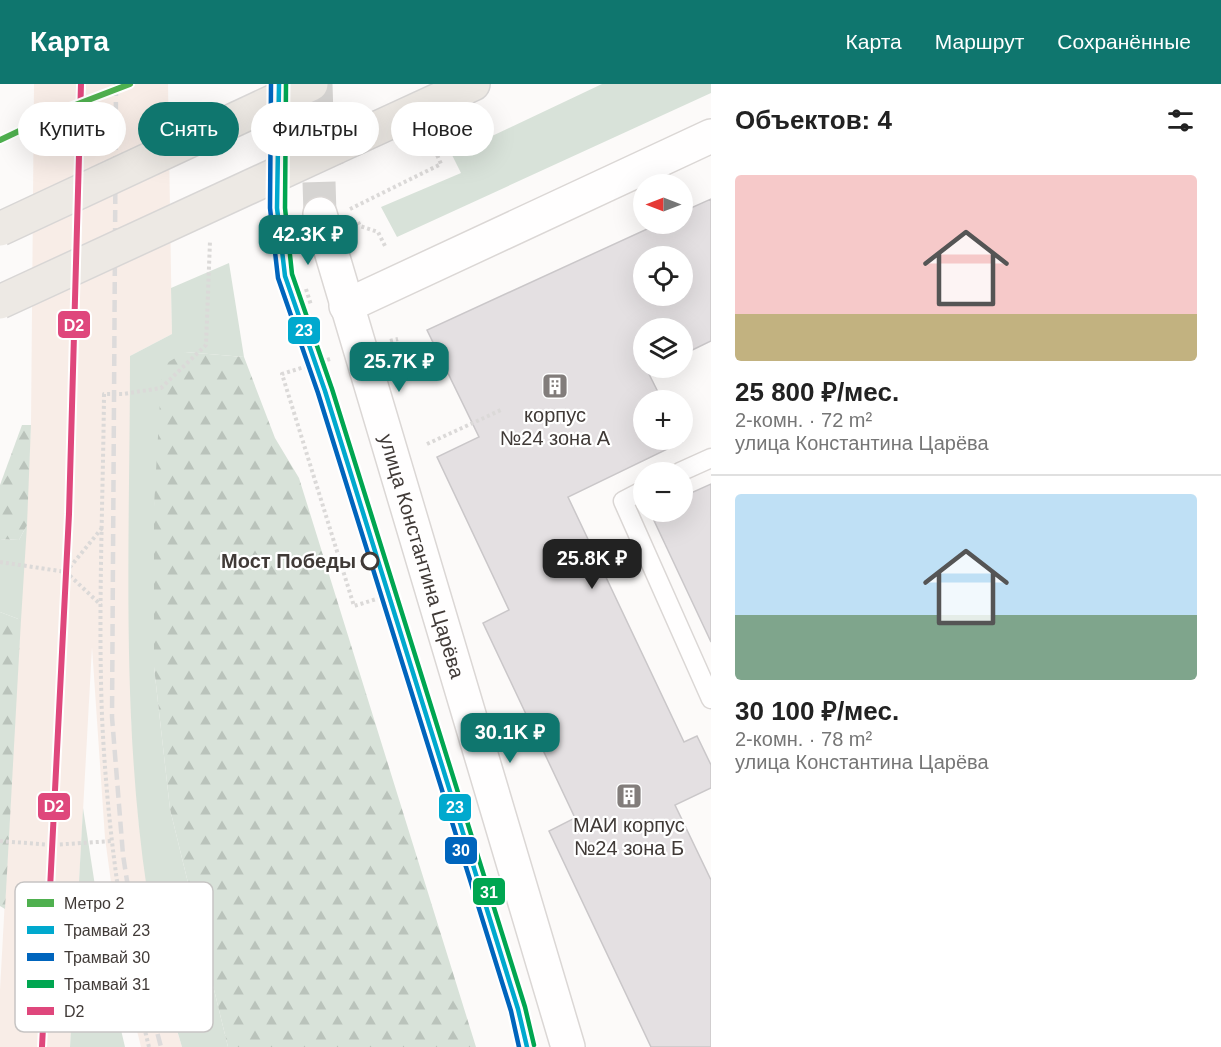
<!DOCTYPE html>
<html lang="ru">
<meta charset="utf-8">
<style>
:root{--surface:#fff;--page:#f2f2f2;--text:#222;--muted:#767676;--line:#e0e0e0;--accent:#0f766e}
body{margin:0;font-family:Helvetica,sans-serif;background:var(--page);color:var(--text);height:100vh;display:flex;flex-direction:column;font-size:22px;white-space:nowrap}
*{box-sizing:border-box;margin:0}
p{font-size:20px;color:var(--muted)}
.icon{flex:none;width:33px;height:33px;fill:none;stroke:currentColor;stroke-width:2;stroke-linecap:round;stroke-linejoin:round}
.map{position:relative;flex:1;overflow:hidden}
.panel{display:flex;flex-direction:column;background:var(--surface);width:510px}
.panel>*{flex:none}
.hud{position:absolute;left:18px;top:18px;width:570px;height:54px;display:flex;gap:12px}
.needle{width:39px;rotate:270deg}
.tools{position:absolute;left:633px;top:90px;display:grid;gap:12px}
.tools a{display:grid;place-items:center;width:60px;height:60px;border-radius:50%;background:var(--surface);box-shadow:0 6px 24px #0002;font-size:30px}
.price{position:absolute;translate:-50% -51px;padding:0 14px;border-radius:12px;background:var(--accent);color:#fff;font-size:20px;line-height:39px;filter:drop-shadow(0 2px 3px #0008)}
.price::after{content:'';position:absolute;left:50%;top:36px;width:18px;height:14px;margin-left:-9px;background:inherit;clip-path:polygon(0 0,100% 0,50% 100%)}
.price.current{background:#222;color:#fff}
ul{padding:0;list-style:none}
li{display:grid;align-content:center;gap:12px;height:318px;padding:0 24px}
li+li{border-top:2px solid var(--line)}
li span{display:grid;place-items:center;height:186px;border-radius:6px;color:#555}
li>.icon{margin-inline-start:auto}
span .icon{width:108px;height:108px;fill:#fffc;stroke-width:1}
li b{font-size:26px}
h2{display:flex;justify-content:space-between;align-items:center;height:72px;padding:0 24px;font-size:26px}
.pill{padding:0 21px;border-radius:27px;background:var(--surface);box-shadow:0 6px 24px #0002;font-size:21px;line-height:54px}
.pill.current{background:var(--accent);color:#fff}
header{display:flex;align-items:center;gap:36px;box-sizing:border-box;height:84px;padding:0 30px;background:var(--accent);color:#fff}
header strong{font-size:28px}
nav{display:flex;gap:33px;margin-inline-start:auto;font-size:21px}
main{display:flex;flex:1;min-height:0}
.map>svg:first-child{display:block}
.built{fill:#f8ede7}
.green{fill:#d8e2d9}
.forest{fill:url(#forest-firs)}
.building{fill:#e4e0e2;stroke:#cac7c9;stroke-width:1.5;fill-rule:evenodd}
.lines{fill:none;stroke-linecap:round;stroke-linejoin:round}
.tertiary-tunnel{stroke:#d6d4d2;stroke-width:33;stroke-dasharray:33 16;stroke-linecap:butt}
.service-casing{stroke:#dbd7d5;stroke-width:21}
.tertiary-casing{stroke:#dbd7d5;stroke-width:36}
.primary-casing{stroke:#d8d6d5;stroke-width:36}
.path{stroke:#dbd9d8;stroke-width:4;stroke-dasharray:3 3;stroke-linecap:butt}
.service{stroke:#fffefe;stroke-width:18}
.tertiary{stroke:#fffefe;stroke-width:33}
.primary{stroke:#ede9e4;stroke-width:33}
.rail{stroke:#dddbdb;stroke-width:4.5;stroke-dasharray:12 6;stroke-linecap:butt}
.primary-bridge-casing{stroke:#d8d6d5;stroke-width:36;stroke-linecap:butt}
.primary-bridge{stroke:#ede9e4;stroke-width:33}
.rail-1-casing{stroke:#fff;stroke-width:10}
.rail-1{stroke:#df477c;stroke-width:6}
.tram-1-casing{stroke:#fff;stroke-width:9}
.tram-2-casing{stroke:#fff;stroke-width:9}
.tram-3-casing{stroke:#fff;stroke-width:9}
.tram-1{stroke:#00a9ce;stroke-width:4.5}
.tram-2{stroke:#0065bd;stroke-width:4.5}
.tram-3{stroke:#00a651;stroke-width:4.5}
.metro-1-casing{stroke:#fff;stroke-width:10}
.metro-1{stroke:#4fb04f;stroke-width:6}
.stop-dot{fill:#fff;stroke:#403a37;stroke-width:3}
.labels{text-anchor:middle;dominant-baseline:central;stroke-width:4.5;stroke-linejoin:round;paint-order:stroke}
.poi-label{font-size:20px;fill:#403a37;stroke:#fff}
.street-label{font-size:20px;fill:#403a37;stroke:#fff}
.stop-label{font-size:20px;font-weight:bold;fill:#403a37;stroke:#fff;text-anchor:end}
.key{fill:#fff;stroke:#c6c4c3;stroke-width:1.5}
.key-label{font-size:16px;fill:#403a37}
.line-badge{stroke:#fff;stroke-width:2}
.badge-label{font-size:16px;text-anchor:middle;font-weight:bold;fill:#fff}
</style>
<header>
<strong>Карта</strong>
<nav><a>Карта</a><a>Маршрут</a><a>Сохранённые</a></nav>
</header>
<main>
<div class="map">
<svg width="711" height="963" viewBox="0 0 711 963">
<defs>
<pattern id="forest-firs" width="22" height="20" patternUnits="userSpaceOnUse" patternTransform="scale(1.5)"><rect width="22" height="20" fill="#d8e2d9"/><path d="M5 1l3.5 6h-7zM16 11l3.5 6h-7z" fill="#bac3bb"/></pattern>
</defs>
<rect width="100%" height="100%" fill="#fcfaf9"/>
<!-- built -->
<path class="built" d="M 34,0 L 168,0 L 172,250 L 130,272 L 131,633 L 139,741 L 166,911 L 182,963 L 141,963 L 124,894 L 105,754 L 92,563 L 70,963 L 0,963 L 0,906 L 31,341 Z"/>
<!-- green -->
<g class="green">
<path d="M 602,0 L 711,0 L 711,9 L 397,153 L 381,123 L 461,89 L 452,71 Z"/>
<path d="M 229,179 L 244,273 L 185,268 L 154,422 L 154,583 L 170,725 L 228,963 L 182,963 C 114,740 130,502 130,272 L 172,250 L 171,204 Z"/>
<path d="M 27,441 L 21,536 L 0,528 L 0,455 L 19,456 Z"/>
<path d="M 83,724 L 110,899 L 125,963 L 70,963 Z"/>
</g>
<!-- forest -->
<g class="forest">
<path d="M 185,268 L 244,273 L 275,354 L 299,394 L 476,963 L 228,963 L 170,725 L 154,583 L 154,422 L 162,282 Z"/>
<path d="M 22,341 L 31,341 L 27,441 L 19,456 L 0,455 L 0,401 Z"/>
<path d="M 0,528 L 21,536 L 5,825 L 0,822 Z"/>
</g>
<!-- building -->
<g class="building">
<path d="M 711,115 L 711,257 L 682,271 L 682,244 L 644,244 L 644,284 L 657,284 L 648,288 L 662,316 L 644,316 L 644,356 L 681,356 L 682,358 L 568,413 L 684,658 L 697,652 L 711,681 L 711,704 L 675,721 L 711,796 L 711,963 L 651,963 L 549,747 L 575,734 L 483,539 L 509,526 L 437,373 L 479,353 L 427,246 L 658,140 L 682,140 L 682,128 ZM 644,172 L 682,172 L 682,212 L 644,212 Z"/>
<path d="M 711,400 L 711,558 L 650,428 L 682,428 L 682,413 Z"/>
</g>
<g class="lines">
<!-- tertiary-tunnel -->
<path class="tertiary-tunnel" d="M 316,0 L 320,130"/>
<defs>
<g id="service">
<path d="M 680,388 L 711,374"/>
<path d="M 644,406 L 623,417 L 711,615"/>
</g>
<g id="tertiary">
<path id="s1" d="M 320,130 L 568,963"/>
<path d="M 346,222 L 711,52"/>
</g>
<path id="primary" d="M 336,63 L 473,0"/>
</defs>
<!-- service casing -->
<use href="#service" class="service-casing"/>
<!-- tertiary casing -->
<use href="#tertiary" class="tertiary-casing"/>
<!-- primary casing -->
<use href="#primary" class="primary-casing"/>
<!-- path -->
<g class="path">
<path d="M 350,125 L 441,80 L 434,64"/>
<path d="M 358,138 L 360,142 L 378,148 L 385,162"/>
<path d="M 306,205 L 311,221"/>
<path d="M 390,257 L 398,255"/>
<path d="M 330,275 L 282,290 L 354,522 L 399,508"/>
<path d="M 427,360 L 501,326"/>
<path d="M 0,478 L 66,488 L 101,521"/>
<path d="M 66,488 L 102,444"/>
<path d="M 0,757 L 52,761 L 112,757"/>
<path d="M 149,963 C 122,855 107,743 102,632 C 98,525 103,417 104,310 L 123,310 L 161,304 L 206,261 L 210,157"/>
</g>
<!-- service -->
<use href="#service" class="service"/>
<!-- tertiary -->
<use href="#tertiary" class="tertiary"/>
<!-- primary -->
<use href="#primary" class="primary"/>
<!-- rail -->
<path class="rail" d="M 116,0 L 112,633 L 123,771 L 141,887 L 161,963"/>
<defs>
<g id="primary-bridge">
<path d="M 0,145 L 311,0"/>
<path d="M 0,218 L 336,63"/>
</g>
</defs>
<!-- primary-bridge casing -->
<use href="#primary-bridge" class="primary-bridge-casing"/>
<!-- primary-bridge -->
<use href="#primary-bridge" class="primary-bridge"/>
<defs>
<path id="rail-1" d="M 42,963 L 69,430 L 81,0"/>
</defs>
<!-- rail-1 casing -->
<use href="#rail-1" class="rail-1-casing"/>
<!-- rail-1 -->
<use href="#rail-1" class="rail-1"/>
<defs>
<path id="tram-1" d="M 279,0 L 277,124 L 285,192 L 325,307 L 518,925 L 527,963"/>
<path id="tram-2" d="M 271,0 L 270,124 L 278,194 L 318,309 L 511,927 L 519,963"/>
<path id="tram-3" d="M 286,0 L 285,124 L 292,190 L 332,305 L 525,923 L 534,961"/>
</defs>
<!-- tram-1 casing -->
<use href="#tram-1" class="tram-1-casing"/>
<!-- tram-2 casing -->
<use href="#tram-2" class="tram-2-casing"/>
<!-- tram-3 casing -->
<use href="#tram-3" class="tram-3-casing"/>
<!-- tram-1 -->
<use href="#tram-1" class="tram-1"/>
<!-- tram-2 -->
<use href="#tram-2" class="tram-2"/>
<!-- tram-3 -->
<use href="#tram-3" class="tram-3"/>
<defs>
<path id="metro-1" d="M 0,56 L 70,23 L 130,0"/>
</defs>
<!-- metro-1 casing -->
<use href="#metro-1" class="metro-1-casing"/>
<!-- metro-1 -->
<use href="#metro-1" class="metro-1"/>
</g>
<!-- icons -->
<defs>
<symbol id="building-square" viewBox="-11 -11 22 22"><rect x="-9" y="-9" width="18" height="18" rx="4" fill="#827d7b" stroke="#fff"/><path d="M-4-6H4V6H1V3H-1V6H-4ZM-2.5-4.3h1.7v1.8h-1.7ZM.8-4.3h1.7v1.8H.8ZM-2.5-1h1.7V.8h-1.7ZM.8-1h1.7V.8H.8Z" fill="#fff"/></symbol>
</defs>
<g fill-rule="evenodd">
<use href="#building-square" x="540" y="287" width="30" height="30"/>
<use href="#building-square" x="614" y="697" width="30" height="30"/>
</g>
<!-- markers -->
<circle class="stop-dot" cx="370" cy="477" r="8"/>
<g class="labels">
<!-- poi labels -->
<g class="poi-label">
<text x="555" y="331">корпус<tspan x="555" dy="23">№24 зона А</tspan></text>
<text x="629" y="741">МАИ корпус<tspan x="629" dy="23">№24 зона Б</tspan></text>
</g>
<!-- street labels -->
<g class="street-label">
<text stroke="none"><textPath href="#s1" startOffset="357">улица Константина Царёва</textPath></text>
</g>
<!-- stop labels -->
<g class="stop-label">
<text x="356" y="477">Мост Победы</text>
</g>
</g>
<!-- legend -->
<rect x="15" y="798" width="198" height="150" rx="9" class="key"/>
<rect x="27" y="815" width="27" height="8" fill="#4fb04f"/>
<rect x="27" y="842" width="27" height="8" fill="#00a9ce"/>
<rect x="27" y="869" width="27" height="8" fill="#0065bd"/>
<rect x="27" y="896" width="27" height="8" fill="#00a651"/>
<rect x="27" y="923" width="27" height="8" fill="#df477c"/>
<g class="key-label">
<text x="64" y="825">Метро 2</text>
<text x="64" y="852">Трамвай 23</text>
<text x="64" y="879">Трамвай 30</text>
<text x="64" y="906">Трамвай 31</text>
<text x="64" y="933">D2</text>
</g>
<g class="line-badge">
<rect x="57" y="226" width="34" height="29" rx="6" fill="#df477c"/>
<rect x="287" y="232" width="34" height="29" rx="6" fill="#00a9ce"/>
<rect x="37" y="708" width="34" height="29" rx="6" fill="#df477c"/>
<rect x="438" y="709" width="34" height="29" rx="6" fill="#00a9ce"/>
<rect x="444" y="752" width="34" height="29" rx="6" fill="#0065bd"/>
<rect x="472" y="793" width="34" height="29" rx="6" fill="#00a651"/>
</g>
<g class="badge-label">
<text x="74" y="247">D2</text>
<text x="304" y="252">23</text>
<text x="54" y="728">D2</text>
<text x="455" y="729">23</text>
<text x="461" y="772">30</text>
<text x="489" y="814">31</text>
</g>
</svg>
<div class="tools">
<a><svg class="needle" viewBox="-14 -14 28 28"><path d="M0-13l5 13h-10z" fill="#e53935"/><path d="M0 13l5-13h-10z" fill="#767676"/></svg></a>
<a><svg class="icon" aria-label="locate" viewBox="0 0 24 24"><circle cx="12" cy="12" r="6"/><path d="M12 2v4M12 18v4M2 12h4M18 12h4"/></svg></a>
<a><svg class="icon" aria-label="layers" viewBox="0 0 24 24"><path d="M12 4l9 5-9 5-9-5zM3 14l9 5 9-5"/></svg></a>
<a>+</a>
<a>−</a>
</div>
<b class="price" style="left:308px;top:182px">42.3K ₽</b>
<b class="price" style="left:399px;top:309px">25.7K ₽</b>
<b class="price current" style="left:592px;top:506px">25.8K ₽</b>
<b class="price" style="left:510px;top:680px">30.1K ₽</b>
<div class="hud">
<a class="pill">Купить</a>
<a class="pill current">Снять</a>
<a class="pill">Фильтры</a>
<a class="pill">Новое</a>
</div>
</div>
<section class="panel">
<h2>Объектов: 4<svg class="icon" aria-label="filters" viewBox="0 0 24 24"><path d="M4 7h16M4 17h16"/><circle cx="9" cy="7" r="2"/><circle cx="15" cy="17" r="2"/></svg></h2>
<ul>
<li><span style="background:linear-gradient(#f6c9c9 75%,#c2b280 0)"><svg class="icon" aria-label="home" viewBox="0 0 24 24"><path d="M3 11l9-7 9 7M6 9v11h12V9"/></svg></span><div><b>25 800 ₽/мес.</b><p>2-комн. · 72 m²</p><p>улица Константина Царёва</p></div></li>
<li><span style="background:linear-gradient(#bfe0f5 65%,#7fa58c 0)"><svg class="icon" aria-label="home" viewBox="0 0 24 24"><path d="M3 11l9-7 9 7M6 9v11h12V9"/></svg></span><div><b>30 100 ₽/мес.</b><p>2-комн. · 78 m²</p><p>улица Константина Царёва</p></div></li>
</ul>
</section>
</main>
